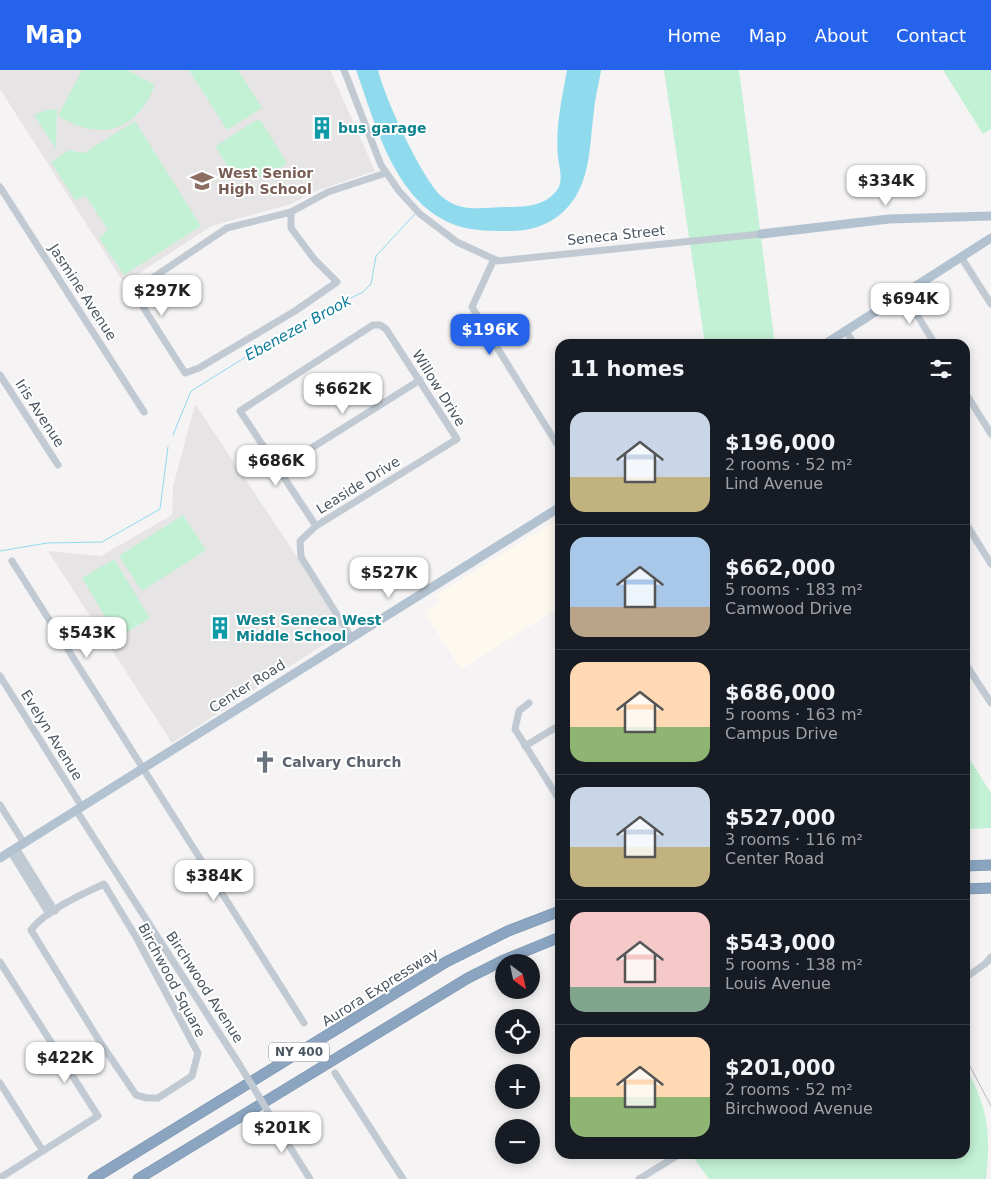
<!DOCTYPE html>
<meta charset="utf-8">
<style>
:root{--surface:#171b24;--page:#20242c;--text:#f1f3f6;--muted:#9ea1a6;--line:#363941;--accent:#2563eb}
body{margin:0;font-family:"DejaVu Sans",sans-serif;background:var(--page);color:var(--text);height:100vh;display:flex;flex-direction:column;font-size:19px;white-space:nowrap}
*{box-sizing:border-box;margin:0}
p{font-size:16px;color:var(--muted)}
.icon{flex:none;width:28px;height:28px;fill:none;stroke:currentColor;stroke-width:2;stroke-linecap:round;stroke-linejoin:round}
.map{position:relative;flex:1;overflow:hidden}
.sheet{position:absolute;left:555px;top:269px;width:415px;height:820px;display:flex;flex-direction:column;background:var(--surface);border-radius:15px;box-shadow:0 2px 12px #0003}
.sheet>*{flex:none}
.needle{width:32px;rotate:147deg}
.controls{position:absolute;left:495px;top:884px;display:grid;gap:10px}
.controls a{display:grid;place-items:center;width:45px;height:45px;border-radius:50%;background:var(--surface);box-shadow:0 2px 12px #0003;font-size:25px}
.price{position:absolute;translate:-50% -42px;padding:0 11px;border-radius:10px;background:#fff;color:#222;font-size:16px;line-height:32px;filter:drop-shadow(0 1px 2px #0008)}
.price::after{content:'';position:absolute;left:50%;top:30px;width:15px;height:11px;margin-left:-8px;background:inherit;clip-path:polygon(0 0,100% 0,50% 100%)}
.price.selected{background:var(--accent);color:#fff}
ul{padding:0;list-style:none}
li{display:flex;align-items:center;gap:15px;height:125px;padding:0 15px}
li+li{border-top:1px solid var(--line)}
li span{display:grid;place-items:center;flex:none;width:140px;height:100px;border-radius:15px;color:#555}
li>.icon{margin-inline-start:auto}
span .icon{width:60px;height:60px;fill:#fffc;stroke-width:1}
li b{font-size:21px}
h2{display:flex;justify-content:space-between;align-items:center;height:60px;padding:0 15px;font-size:21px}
header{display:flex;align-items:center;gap:30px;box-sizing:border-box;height:70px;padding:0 25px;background:var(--accent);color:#fff}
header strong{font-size:24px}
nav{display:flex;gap:28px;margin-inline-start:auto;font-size:18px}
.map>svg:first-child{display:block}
.commercial{fill:#fdf9ef}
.education{fill:#e6e4e5}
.green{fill:#c3f1d5}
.water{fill:#90daee}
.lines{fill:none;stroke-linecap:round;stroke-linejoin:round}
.stream{stroke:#90daee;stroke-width:1}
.highway-casing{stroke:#7690ad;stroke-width:11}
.minor{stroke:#c1cad2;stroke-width:7}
.major{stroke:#b3c2d1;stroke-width:9}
.highway{stroke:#8ba5c1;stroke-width:10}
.rail{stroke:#b5b8bd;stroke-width:1}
.minor-bridge{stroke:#c1cad2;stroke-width:7}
.labels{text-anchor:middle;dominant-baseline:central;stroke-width:4;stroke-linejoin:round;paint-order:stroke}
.shield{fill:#fff;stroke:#808990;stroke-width:1}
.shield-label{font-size:12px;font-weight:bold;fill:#4a5661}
.culture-label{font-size:14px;font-weight:bold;fill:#0d838f;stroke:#fff;text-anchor:start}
.education-label{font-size:14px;font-weight:bold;fill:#785e54;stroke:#fff;text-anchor:start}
.street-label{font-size:14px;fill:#4a5661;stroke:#fff}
.worship-label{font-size:14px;font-weight:bold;fill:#5b616d;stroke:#fff;text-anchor:start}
.water-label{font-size:15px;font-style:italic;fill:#0c7c9b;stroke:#fff}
</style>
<header>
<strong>Map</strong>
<nav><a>Home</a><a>Map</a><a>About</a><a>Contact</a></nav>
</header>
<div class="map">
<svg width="991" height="1109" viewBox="0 0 991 1109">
<rect width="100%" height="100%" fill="#f5f3f3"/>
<!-- commercial -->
<path class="commercial" d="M 560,448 L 560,537 L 461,599 L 424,542 L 440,532 L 436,525 Z"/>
<!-- education -->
<g class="education">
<path d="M 0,0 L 330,0 L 375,101 L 316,121 L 291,134 L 212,156 L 124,213 L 0,19 Z"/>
<path d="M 195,334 L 346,560 L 172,673 L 48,481 L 101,486 L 172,445 L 173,417 Z"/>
</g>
<!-- green -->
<g class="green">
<path d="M 82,0 L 127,0 L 155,15 C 136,63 100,71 58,46 Z"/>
<path d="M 189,0 L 238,0 L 262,38 L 227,60 Z"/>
<path d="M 664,0 L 739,0 L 775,274 L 705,274 Z"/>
<path d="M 943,0 L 991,0 L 991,59 L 983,64 Z"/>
<path d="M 57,39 L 56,79 L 34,45 L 44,41 Z"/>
<path d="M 256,50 L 261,51 L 287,93 C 259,117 230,111 216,76 Z"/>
<path d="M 135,51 L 201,156 L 124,205 L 99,168 L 108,160 L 86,126 L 75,130 L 51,92 L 69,80 L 84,83 Z"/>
<path d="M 183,445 L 206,480 L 142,521 L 119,486 Z"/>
<path d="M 114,489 L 150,548 L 118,568 L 82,508 Z"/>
<path d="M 965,682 L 991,723 L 991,758 L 965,759 Z"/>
<path d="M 965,996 C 988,1038 991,1060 986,1109 L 709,1109 L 692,1086 L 695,1084 L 965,1084 Z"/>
</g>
<!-- water -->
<path class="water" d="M 356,0 L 378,0 C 385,29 420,104 440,125 C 444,129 451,133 456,135 C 470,141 490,137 505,137 C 523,137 545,137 557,120 C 564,111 559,97 558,87 C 555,59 562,28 567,0 L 601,0 C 599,14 595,27 594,41 C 590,68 591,98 578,122 C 564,149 539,161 510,161 C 493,161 474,161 458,156 C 395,135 376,55 356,0 Z"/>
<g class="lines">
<!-- stream -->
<g class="stream">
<path d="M 173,365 L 191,321 L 304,251 L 363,222 L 371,214 L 376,186 L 415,144"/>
<path d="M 0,481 L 47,473 L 102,472 L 160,439 L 168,377"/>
</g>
<defs>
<g id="highway">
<path d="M 965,796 L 991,795"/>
<path d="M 965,819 L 991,818"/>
<path d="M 93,1109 L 446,892 L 508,861 L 560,841"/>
<path d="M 138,1109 L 468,908 L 504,890 L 560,867"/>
</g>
</defs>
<!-- highway casing -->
<use href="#highway" class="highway-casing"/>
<!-- minor -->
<g class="minor">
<path d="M 344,0 L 381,95 L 399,121 L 420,144 L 457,172 L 498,191 L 761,164"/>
<path d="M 0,117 L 144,342"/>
<path d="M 291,142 L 291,158 L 314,189 L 337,212 L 295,241 L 199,298 L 185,303 L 133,221 L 227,158 L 291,142 L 328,122 L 386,103"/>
<path d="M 961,187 L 991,234"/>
<path d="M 494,189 L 472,237 L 560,379"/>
<path d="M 904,224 L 935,274"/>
<path d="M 846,261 L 854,274"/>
<path d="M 0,305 L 58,395"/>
<path d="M 965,322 L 991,364"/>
<path d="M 278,399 L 420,310"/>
<path d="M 965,452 L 991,494"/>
<path d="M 316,456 L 240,341 L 373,255 L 380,255 L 386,259 L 457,369 L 316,456 L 300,471 L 301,487 L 351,567"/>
<path d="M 12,491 L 304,953"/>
<path d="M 965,593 L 991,633"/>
<path d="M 0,606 L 82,737"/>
<path d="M 529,633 L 519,641 L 515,659 L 560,731"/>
<path d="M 525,676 L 560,655"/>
<path d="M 0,735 L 24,773"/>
<path d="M 76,740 L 239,994"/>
<path d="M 16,778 L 55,841"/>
<path d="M 10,781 L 49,844"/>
<path d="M 104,814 L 136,867 L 198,983 L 192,1006 L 158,1028 L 147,1028 L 136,1025 L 100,972 L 31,860 C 45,841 82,824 104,814 Z"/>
<path d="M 0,892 L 98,1046 L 0,1108"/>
<path d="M 965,908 L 985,894 L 991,887"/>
<path d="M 335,1003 L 403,1109"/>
<path d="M 0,1013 L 43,1081"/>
<path d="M 272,1048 L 310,1109"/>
<path d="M 639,1109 L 680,1084"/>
</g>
<!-- major -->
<g class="major">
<path d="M 761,164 L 889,149 L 991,146"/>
<path d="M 825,274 L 991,168"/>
<path d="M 0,788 L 560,437"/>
</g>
<!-- highway -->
<use href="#highway" class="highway"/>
<!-- rail -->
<path class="rail" d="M 965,987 L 991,1036"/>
<!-- minor-bridge -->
<path class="minor-bridge" d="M 239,994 L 272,1048"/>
</g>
<!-- icons -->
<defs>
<symbol id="building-bare" viewBox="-9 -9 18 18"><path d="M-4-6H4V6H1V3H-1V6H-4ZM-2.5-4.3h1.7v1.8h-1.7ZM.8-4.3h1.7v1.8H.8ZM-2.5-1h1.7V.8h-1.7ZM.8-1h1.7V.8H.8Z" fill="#0f9aa8" stroke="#fff" stroke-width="2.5" paint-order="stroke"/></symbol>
<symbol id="school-bare" viewBox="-9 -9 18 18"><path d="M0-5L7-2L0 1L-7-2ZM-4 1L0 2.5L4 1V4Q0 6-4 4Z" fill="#8d6e63" stroke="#fff" stroke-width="2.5" paint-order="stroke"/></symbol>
<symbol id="church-bare" viewBox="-9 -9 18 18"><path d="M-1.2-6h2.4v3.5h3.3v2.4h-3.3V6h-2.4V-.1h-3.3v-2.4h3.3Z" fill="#6b7280" stroke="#fff" stroke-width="2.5" paint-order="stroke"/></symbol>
</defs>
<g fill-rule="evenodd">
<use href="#building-bare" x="306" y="42" width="32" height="32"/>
<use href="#school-bare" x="186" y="95" width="32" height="32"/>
<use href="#building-bare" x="204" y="542" width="32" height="32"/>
<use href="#church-bare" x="249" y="676" width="32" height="32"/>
</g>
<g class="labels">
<!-- shield labels -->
<rect class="shield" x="269" y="972.5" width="60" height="19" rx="4"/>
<g class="shield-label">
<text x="299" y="982">NY 400</text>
</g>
<!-- culture labels -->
<g class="culture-label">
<text x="338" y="58">bus garage</text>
<text x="236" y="550">West Seneca West<tspan x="236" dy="16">Middle School</tspan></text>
</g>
<!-- education labels -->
<g class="education-label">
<text x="218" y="103">West Senior<tspan x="218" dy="16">High School</tspan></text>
</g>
<!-- street labels -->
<g class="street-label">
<text transform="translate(616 165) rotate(-6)">Seneca Street</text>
<text transform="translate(83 222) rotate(57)">Jasmine Avenue</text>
<text transform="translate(439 318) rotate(58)">Willow Drive</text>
<text transform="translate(40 343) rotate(57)">Iris Avenue</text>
<text transform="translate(358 415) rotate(-32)">Leaside Drive</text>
<text transform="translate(247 616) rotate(-32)">Center Road</text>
<text transform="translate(52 665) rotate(58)">Evelyn Avenue</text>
<text transform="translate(172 910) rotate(62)">Birchwood Square</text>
<text transform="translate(205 917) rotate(57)">Birchwood Avenue</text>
<text transform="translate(380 917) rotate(-32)">Aurora Expressway</text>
</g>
<!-- worship labels -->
<g class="worship-label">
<text x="282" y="692">Calvary Church</text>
</g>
<!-- water labels -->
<g class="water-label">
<text transform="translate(298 258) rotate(-29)">Ebenezer Brook</text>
</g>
</g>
</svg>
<div class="controls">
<a><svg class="needle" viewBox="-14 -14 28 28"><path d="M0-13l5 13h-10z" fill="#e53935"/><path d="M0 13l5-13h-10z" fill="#9ea1a6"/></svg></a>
<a><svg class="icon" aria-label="locate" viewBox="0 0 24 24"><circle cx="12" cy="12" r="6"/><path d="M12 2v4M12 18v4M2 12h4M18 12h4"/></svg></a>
<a>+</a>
<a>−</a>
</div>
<b class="price" style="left:886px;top:137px">$334K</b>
<b class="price" style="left:162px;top:247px">$297K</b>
<b class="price" style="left:910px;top:255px">$694K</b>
<b class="price selected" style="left:490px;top:286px">$196K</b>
<b class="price" style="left:343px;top:345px">$662K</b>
<b class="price" style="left:276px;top:417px">$686K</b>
<b class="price" style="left:389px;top:529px">$527K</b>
<b class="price" style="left:87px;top:589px">$543K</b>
<b class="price" style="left:214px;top:832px">$384K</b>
<b class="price" style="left:65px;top:1014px">$422K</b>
<b class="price" style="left:282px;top:1084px">$201K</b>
<section class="sheet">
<h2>11 homes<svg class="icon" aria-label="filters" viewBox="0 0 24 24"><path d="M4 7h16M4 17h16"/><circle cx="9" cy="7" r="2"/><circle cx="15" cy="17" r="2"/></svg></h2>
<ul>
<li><span style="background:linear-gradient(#c9d6e8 65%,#c2b280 0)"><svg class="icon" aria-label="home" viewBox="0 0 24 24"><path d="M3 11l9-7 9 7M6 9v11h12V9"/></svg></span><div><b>$196,000</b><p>2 rooms · 52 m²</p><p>Lind Avenue</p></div></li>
<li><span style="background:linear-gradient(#a9c7e8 70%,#b9a48a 0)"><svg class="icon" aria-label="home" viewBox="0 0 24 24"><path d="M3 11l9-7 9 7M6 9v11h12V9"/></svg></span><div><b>$662,000</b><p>5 rooms · 183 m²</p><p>Camwood Drive</p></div></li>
<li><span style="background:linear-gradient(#ffd9b3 65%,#8fb573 0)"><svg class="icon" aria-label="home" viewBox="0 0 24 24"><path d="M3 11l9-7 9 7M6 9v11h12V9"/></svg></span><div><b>$686,000</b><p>5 rooms · 163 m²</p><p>Campus Drive</p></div></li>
<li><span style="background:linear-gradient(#c9d6e8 60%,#c2b280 0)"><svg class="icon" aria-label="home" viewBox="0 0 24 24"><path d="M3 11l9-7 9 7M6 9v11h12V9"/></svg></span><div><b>$527,000</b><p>3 rooms · 116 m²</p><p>Center Road</p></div></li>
<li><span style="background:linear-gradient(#f6c9c9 75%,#7fa58c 0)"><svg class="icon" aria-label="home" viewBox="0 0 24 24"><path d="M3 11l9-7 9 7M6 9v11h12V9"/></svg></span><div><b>$543,000</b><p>5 rooms · 138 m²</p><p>Louis Avenue</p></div></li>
<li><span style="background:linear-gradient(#ffd9b3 60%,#8fb573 0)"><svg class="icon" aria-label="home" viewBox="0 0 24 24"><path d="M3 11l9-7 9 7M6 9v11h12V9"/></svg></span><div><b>$201,000</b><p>2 rooms · 52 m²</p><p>Birchwood Avenue</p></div></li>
</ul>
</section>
</div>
